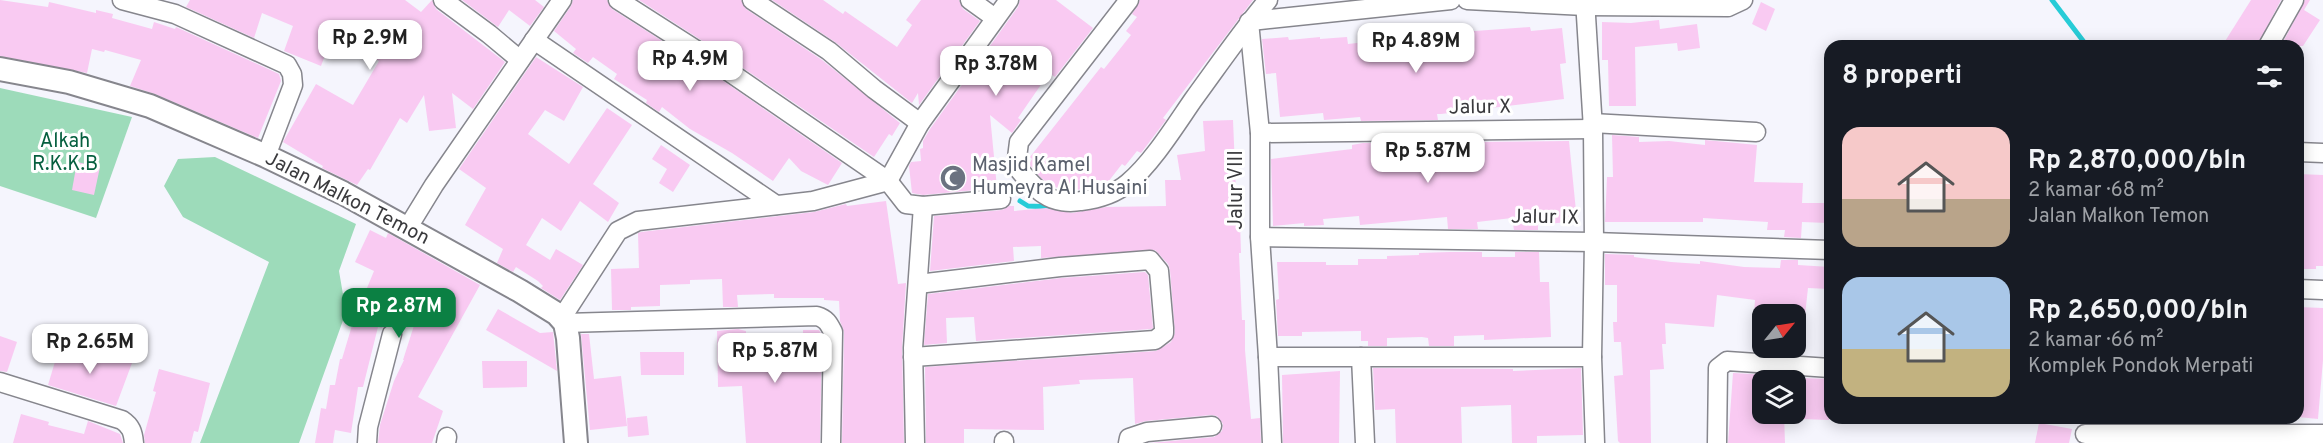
<!DOCTYPE html>
<html lang="id">
<meta charset="utf-8">
<style>
:root{--surface:#171b24;--page:#20242c;--text:#f1f3f6;--muted:#9ea1a6;--accent:#0b8043}
body{margin:0;font-family:Overpass,sans-serif;background:var(--page);color:var(--text);height:100vh;display:flex;flex-direction:column;font-size:22px;white-space:nowrap}
*{box-sizing:border-box;margin:0}
p{font-size:20px;color:var(--muted)}
.icon{flex:none;width:33px;height:33px;fill:none;stroke:currentColor;stroke-width:2;stroke-linecap:round;stroke-linejoin:round}
.map{position:relative;flex:1;overflow:hidden}
.side{position:absolute;left:1824px;top:40px;width:480px;height:384px;display:flex;flex-direction:column;background:var(--surface);border-radius:18px;box-shadow:0 3px 15px #0003}
.side>*{flex:none}
.needle{width:39px;rotate:60deg}
.fabs{position:absolute;left:1752px;top:304px;display:grid;gap:12px}
.fabs a{display:grid;place-items:center;width:54px;height:54px;border-radius:12px;background:var(--surface);box-shadow:0 3px 15px #0003;font-size:30px}
.price{position:absolute;translate:-50% -51px;padding:0 14px;border-radius:12px;background:#fff;color:#222;font-size:20px;line-height:39px;filter:drop-shadow(0 2px 3px #0008)}
.price::after{content:'';position:absolute;left:50%;top:36px;width:18px;height:14px;margin-left:-9px;background:inherit;clip-path:polygon(0 0,100% 0,50% 100%)}
.price.selected{background:var(--accent);color:#fff}
ul{padding:0;list-style:none}
li{display:flex;align-items:center;gap:18px;height:150px;padding:0 18px}
li span{display:grid;place-items:center;flex:none;width:168px;height:120px;border-radius:18px;color:#555}
li>.icon{margin-inline-start:auto}
span .icon{width:72px;height:72px;fill:#fffc;stroke-width:1}
li b{font-size:26px}
h2{display:flex;justify-content:space-between;align-items:center;height:72px;padding:0 18px;font-size:26px}
.map>svg:first-child{display:block}
.green{fill:#9ddbba}
.lines{fill:none;stroke-linecap:round;stroke-linejoin:round}
.stream{stroke:#27ccd7;stroke-width:5}
.building{fill:#f9caf2}
.minor-casing{stroke:#86868d;stroke-width:21}
.tertiary-casing{stroke:#86868d;stroke-width:26}
.minor{stroke:#fff;stroke-width:18}
.tertiary{stroke:#fff;stroke-width:22}
.labels{text-anchor:middle;dominant-baseline:central;stroke-width:6;stroke-linejoin:round;paint-order:stroke}
.street-label{font-size:20px;fill:#3a3a3d;stroke:#fff}
.park-label{font-size:20px;fill:#065f3f;stroke:#fff}
.worship-label{font-size:20px;fill:#5b616d;stroke:#fff;text-anchor:start}
</style>
<div class="map">
<svg width="2323" height="443" viewBox="0 0 2323 443">
<rect width="100%" height="100%" fill="#f5f5fd"/>
<!-- green -->
<g class="green">
<path d="M 0,88 L 132,117 L 96,218 L 0,186 Z"/>
<path d="M 215,157 L 356,224 L 339,271 L 346,312 L 299,443 L 200,443 L 269,262 L 183,217 L 164,186 L 178,159 Z"/>
</g>
<g class="lines">
<!-- stream -->
<g class="stream">
<path d="M 2052,0 L 2087,46"/>
<path d="M 1020,201 L 1028,206 L 1055,207"/>
</g>
</g>
<!-- building -->
<g class="building">
<path d="M 0,0 L 48,7 L 49,2 L 96,13 L 96,10 L 113,14 L 112,18 L 152,29 L 154,22 L 175,29 L 176,27 L 279,74 L 281,81 L 258,138 L 155,94 L 130,86 L 141,60 L 105,50 L 104,52 L 92,49 L 87,73 L 0,56 Z"/>
<path d="M 190,0 L 405,0 L 421,12 L 432,0 L 436,9 L 505,62 L 473,109 L 452,93 L 456,128 L 429,131 L 424,95 L 407,123 L 400,118 L 370,170 L 368,169 L 357,185 L 322,168 L 323,166 L 283,142 L 316,84 L 353,105 L 379,61 L 333,34 L 321,66 L 284,51 L 293,26 L 262,13 L 254,38 L 186,7 Z"/>
<path d="M 462,0 L 535,0 L 544,7 L 530,26 L 509,10 L 498,27 Z"/>
<path d="M 573,0 L 607,0 L 612,9 L 706,69 L 842,163 L 828,185 L 801,171 L 789,158 L 773,181 L 732,153 L 690,129 L 662,107 L 659,112 L 646,103 L 647,100 L 614,79 L 617,74 L 593,57 L 588,63 L 573,53 L 576,49 L 554,31 L 571,6 Z"/>
<path d="M 639,0 L 741,0 L 746,9 L 822,60 L 900,123 L 892,136 L 889,134 L 874,157 L 718,51 Z"/>
<path d="M 772,0 L 823,0 L 843,14 L 845,11 L 897,47 L 912,25 L 906,20 L 921,0 L 959,0 L 963,9 L 980,21 L 919,105 L 918,93 L 912,103 L 835,42 Z"/>
<path d="M 1020,0 L 1056,0 L 1093,28 L 1055,77 L 1049,73 L 1018,118 L 1021,120 L 1012,133 L 990,115 L 997,188 L 923,195 L 912,193 L 909,166 L 911,162 L 921,161 L 920,149 L 923,148 L 923,141 L 930,129 L 1018,7 Z"/>
<path d="M 1140,0 L 1253,0 L 1163,118 L 1166,120 L 1141,153 L 1137,151 L 1125,166 L 1122,164 L 1108,182 L 1102,185 L 1072,191 L 1054,187 L 1041,178 L 1029,164 L 1032,159 L 1030,157 L 1101,67 L 1104,69 L 1131,35 L 1126,31 L 1137,17 L 1132,14 Z"/>
<path d="M 2251,0 L 2281,0 L 2257,46 L 2222,46 Z"/>
<path d="M 2305,0 L 2310,0 L 2304,10 L 2320,20 L 2303,46 L 2281,46 Z"/>
<path d="M 1761,2 L 1775,9 L 1766,31 L 1752,24 Z"/>
<path d="M 1659,20 L 1660,29 L 1697,24 L 1700,48 L 1678,51 L 1677,43 L 1635,47 L 1636,106 L 1609,106 L 1608,60 L 1602,60 L 1602,22 L 1631,23 Z"/>
<path d="M 1530,27 L 1531,31 L 1562,28 L 1566,63 L 1560,64 L 1564,99 L 1441,114 L 1437,114 L 1438,120 L 1361,121 L 1360,117 L 1324,120 L 1323,113 L 1280,117 L 1276,73 L 1266,74 L 1262,39 L 1288,37 L 1289,40 L 1320,37 L 1320,39 L 1347,37 L 1348,44 L 1383,40 L 1383,38 L 1415,35 L 1415,32 L 1434,31 L 1434,34 Z"/>
<path d="M 536,57 L 583,87 L 564,121 L 545,110 L 528,134 L 569,164 L 607,108 L 632,125 L 593,184 L 619,203 L 608,222 L 580,201 L 561,231 L 542,218 L 526,245 L 550,260 L 556,249 L 583,265 L 560,300 L 541,288 L 543,286 L 538,281 L 516,267 L 513,272 L 497,263 L 503,249 L 465,225 L 486,188 L 459,169 Z"/>
<path d="M 1233,120 L 1236,191 L 1239,191 L 1241,253 L 1239,253 L 1242,320 L 1245,320 L 1245,350 L 1251,419 L 1260,418 L 1261,443 L 1150,443 L 1214,437 L 1222,431 L 1223,424 L 1217,416 L 1211,415 L 1146,421 L 1135,424 L 1133,378 L 1079,380 L 1080,384 L 1043,387 L 1044,430 L 964,429 L 964,443 L 926,443 L 925,367 L 1156,351 L 1171,342 L 1175,333 L 1170,270 L 1168,264 L 1155,250 L 1041,258 L 1041,246 L 1013,247 L 1014,261 L 930,271 L 934,216 L 1002,210 L 1009,206 L 1014,206 L 1014,211 L 1046,208 L 1072,213 L 1106,207 L 1166,206 L 1165,180 L 1181,180 L 1177,155 L 1205,151 L 1203,121 Z"/>
<path d="M 1612,135 L 1639,137 L 1639,142 L 1669,141 L 1705,145 L 1705,140 L 1757,145 L 1754,182 L 1803,183 L 1802,203 L 1829,203 L 1828,223 L 1802,222 L 1801,238 L 1784,237 L 1785,230 L 1767,230 L 1768,222 L 1703,218 L 1703,222 L 1605,222 L 1607,177 L 1613,177 Z"/>
<path d="M 1569,141 L 1577,221 L 1538,225 L 1538,230 L 1514,230 L 1512,218 L 1477,222 L 1478,229 L 1448,229 L 1447,217 L 1360,225 L 1359,216 L 1323,219 L 1324,225 L 1304,226 L 1304,223 L 1273,226 L 1271,159 L 1352,149 L 1352,145 L 1363,143 Z"/>
<path d="M 661,145 L 690,165 L 673,192 L 659,183 L 667,169 L 652,159 Z"/>
<path d="M 77,162 L 100,167 L 94,195 L 72,190 Z"/>
<path d="M 2298,174 L 2323,175 L 2323,266 L 2316,266 L 2316,269 L 2298,269 Z"/>
<path d="M 886,201 L 898,284 L 906,283 L 902,348 L 904,443 L 842,443 L 844,332 L 840,321 L 839,301 L 824,300 L 824,298 L 774,298 L 774,294 L 737,295 L 738,307 L 723,307 L 722,279 L 690,280 L 690,284 L 660,285 L 660,306 L 631,307 L 631,310 L 612,310 L 611,269 L 639,268 L 638,233 L 641,232 L 814,212 L 846,204 L 847,206 Z"/>
<path d="M 370,230 L 386,238 L 388,233 L 480,285 L 418,397 L 443,411 L 432,443 L 378,443 L 380,425 L 394,381 L 404,360 L 403,360 L 418,313 L 394,300 L 382,328 L 378,327 L 363,387 L 358,387 L 351,433 L 335,430 L 333,443 L 315,443 L 321,408 L 326,409 L 330,385 L 335,385 L 340,359 L 342,359 L 353,322 L 374,271 L 355,262 Z"/>
<path d="M 1450,252 L 1482,252 L 1482,257 L 1515,257 L 1515,252 L 1539,252 L 1540,282 L 1549,282 L 1551,337 L 1484,340 L 1484,335 L 1454,336 L 1454,346 L 1429,346 L 1428,338 L 1422,337 L 1387,338 L 1387,346 L 1368,346 L 1368,341 L 1361,341 L 1361,331 L 1302,332 L 1302,336 L 1278,336 L 1276,300 L 1279,299 L 1277,262 L 1326,262 L 1326,265 L 1358,265 L 1358,259 L 1387,259 L 1387,256 L 1419,255 L 1419,253 Z"/>
<path d="M 1605,254 L 1634,255 L 1634,257 L 1671,262 L 1700,264 L 1700,261 L 1744,267 L 1780,268 L 1781,260 L 1798,260 L 1798,265 L 1830,267 L 1829,289 L 1808,288 L 1805,315 L 1754,315 L 1755,300 L 1717,295 L 1714,327 L 1665,323 L 1666,344 L 1662,344 L 1664,369 L 1650,370 L 1651,443 L 1620,443 L 1618,441 L 1614,376 L 1623,375 L 1621,342 L 1614,342 L 1613,322 L 1617,322 L 1617,285 L 1605,285 Z"/>
<path d="M 1145,272 L 1148,275 L 1153,328 L 1151,329 L 976,341 L 974,317 L 946,318 L 947,343 L 924,345 L 928,294 L 1061,278 Z"/>
<path d="M 2298,307 L 2323,308 L 2323,360 L 2318,419 L 2298,417 Z"/>
<path d="M 498,309 L 540,333 L 553,332 L 557,371 L 486,330 Z"/>
<path d="M 738,329 L 746,331 L 746,335 L 772,335 L 772,339 L 803,339 L 803,330 L 819,330 L 822,335 L 820,443 L 746,443 L 742,386 L 718,387 L 717,331 Z"/>
<path d="M 581,334 L 589,334 L 594,379 L 621,376 L 627,426 L 590,430 Z"/>
<path d="M 0,336 L 17,342 L 7,372 L 0,371 Z"/>
<path d="M 60,345 L 102,358 L 104,352 L 132,363 L 116,406 L 48,385 Z"/>
<path d="M 640,352 L 684,352 L 684,375 L 641,375 Z"/>
<path d="M 482,361 L 527,361 L 527,387 L 483,388 Z"/>
<path d="M 1373,368 L 1513,369 L 1513,371 L 1581,368 L 1583,435 L 1537,436 L 1537,443 L 1512,443 L 1511,405 L 1483,406 L 1461,407 L 1462,443 L 1396,443 L 1395,409 L 1375,410 Z"/>
<path d="M 159,369 L 210,383 L 198,432 L 194,431 L 191,443 L 145,443 L 144,435 L 156,392 L 153,391 Z"/>
<path d="M 1340,371 L 1339,443 L 1283,443 L 1282,375 Z"/>
<path d="M 1733,373 L 1771,375 L 1770,381 L 1762,381 L 1762,414 L 1784,414 L 1785,443 L 1728,443 Z"/>
<path d="M 1802,378 L 1830,379 L 1829,420 L 1802,419 Z"/>
<path d="M 21,414 L 49,422 L 48,425 L 84,434 L 88,421 L 120,434 L 123,443 L 13,443 Z"/>
<path d="M 647,416 L 649,435 L 628,437 L 627,418 Z"/>
<path d="M 2122,418 L 2156,418 L 2156,423 L 2121,423 Z"/>
<path d="M 2039,423 L 2072,429 L 2069,443 L 2035,443 Z"/>
</g>
<g class="lines">
<defs>
<g id="minor">
<path d="M 122,0 L 175,14 L 287,65 L 292,74 L 293,85 L 266,156"/>
<path d="M 443,0 L 489,34 L 520,60"/>
<path d="M 618,0 L 712,60 L 888,181 L 906,204 L 923,206 L 1001,199"/>
<path d="M 752,0 L 829,51 L 874,89 L 920,123"/>
<path d="M 970,0 L 995,18"/>
<path d="M 1129,0 L 1019,142 L 1016,166 C 1025,177 1034,188 1045,195 C 1055,202 1070,203 1081,201 C 1098,199 1115,194 1128,183 C 1152,163 1175,126 1193,100 C 1218,66 1241,32 1268,0"/>
<path d="M 1467,0 L 1585,6 L 1728,7 L 1743,0"/>
<path d="M 1585,0 L 1593,129 L 1594,242 L 1592,357 L 1595,443"/>
<path d="M 1251,21 L 1451,0"/>
<path d="M 1249,22 L 1260,133 L 1260,237 L 1268,357 L 1592,357"/>
<path d="M 534,40 L 776,205"/>
<path d="M 2268,46 L 2294,0"/>
<path d="M 1592,123 L 1756,132"/>
<path d="M 1260,133 L 1593,129"/>
<path d="M 2298,152 L 2323,153"/>
<path d="M 407,229 L 434,185 L 562,0"/>
<path d="M 1260,237 L 1594,242 L 1830,250"/>
<path d="M 2298,289 L 2323,290"/>
<path d="M 561,319 L 618,231 L 638,221 L 813,201 L 888,181 L 920,123 L 1009,0"/>
<path d="M 565,323 L 817,316 C 827,319 829,324 833,332 L 831,443"/>
<path d="M 913,357 L 1155,340 L 1164,333 L 1164,328 L 1159,271 L 1150,260 L 1060,267 L 918,284"/>
<path d="M 1268,357 L 1272,443"/>
<path d="M 1361,357 L 1365,443"/>
<path d="M 0,382 L 122,420 C 131,426 133,432 134,443"/>
<path d="M 2085,434 L 2323,434"/>
<path d="M 1004,441 L 1004,443"/>
<path d="M 367,443 L 368,427 L 392,334"/>
<path d="M 446,443 L 447,437"/>
<path d="M 915,443 L 913,348 L 923,206"/>
<path d="M 1128,443 L 1129,438 L 1147,432 L 1212,426"/>
<path d="M 1717,443 L 1718,368 L 1727,361 L 1830,368"/>
</g>
<path id="tertiary" d="M 0,69 L 69,82 L 150,106 L 266,156 L 343,193 L 520,291 L 557,314 L 565,323 L 568,338 L 576,443"/>
</defs>
<!-- minor casing -->
<use href="#minor" class="minor-casing"/>
<!-- tertiary casing -->
<use href="#tertiary" class="tertiary-casing"/>
<!-- minor -->
<use href="#minor" class="minor"/>
<!-- tertiary -->
<use href="#tertiary" class="tertiary"/>
</g>
<!-- icons -->
<defs>
<symbol id="mosque-disc" viewBox="-11 -11 22 22"><circle r="9.5" fill="#6b7280" stroke="#fff"/><path d="M3.5-4.9A6 6 0 1 0 3.5 4.9A5 5 0 1 1 3.5-4.9Z" fill="#fff"/></symbol>
</defs>
<g fill-rule="evenodd">
<use href="#mosque-disc" x="938" y="163" width="30" height="30"/>
</g>
<g class="labels">
<!-- street labels -->
<g class="street-label">
<text transform="translate(1480 108) rotate(-1)">Jalur X</text>
<text transform="translate(1237 190) rotate(-90)">Jalur VIII</text>
<text transform="translate(347 199) rotate(27)">Jalan Malkon Temon</text>
<text transform="translate(1545 218) rotate(1)">Jalur IX</text>
</g>
<!-- park labels -->
<g class="park-label">
<text x="65" y="142">Alkah<tspan x="65" dy="23">R.K.K.B</tspan></text>
</g>
<!-- worship labels -->
<g class="worship-label">
<text x="972" y="166">Masjid Kamel<tspan x="972" dy="23">Humeyra Al Husaini</tspan></text>
</g>
</g>
</svg>
<div class="fabs">
<a><svg class="needle" viewBox="-14 -14 28 28"><path d="M0-13l5 13h-10z" fill="#e53935"/><path d="M0 13l5-13h-10z" fill="#9ea1a6"/></svg></a>
<a><svg class="icon" aria-label="layers" viewBox="0 0 24 24"><path d="M12 4l9 5-9 5-9-5zM3 14l9 5 9-5"/></svg></a>
</div>
<b class="price" style="left:370px;top:71px">Rp 2.9M</b>
<b class="price" style="left:1416px;top:74px">Rp 4.89M</b>
<b class="price" style="left:690px;top:92px">Rp 4.9M</b>
<b class="price" style="left:996px;top:97px">Rp 3.78M</b>
<b class="price" style="left:1428px;top:184px">Rp 5.87M</b>
<b class="price selected" style="left:399px;top:339px">Rp 2.87M</b>
<b class="price" style="left:90px;top:375px">Rp 2.65M</b>
<b class="price" style="left:775px;top:384px">Rp 5.87M</b>
<section class="side">
<h2>8 properti<svg class="icon" aria-label="filters" viewBox="0 0 24 24"><path d="M4 7h16M4 17h16"/><circle cx="9" cy="7" r="2"/><circle cx="15" cy="17" r="2"/></svg></h2>
<ul>
<li><span style="background:linear-gradient(#f6c9c9 60%,#b9a48a 0)"><svg class="icon" aria-label="home" viewBox="0 0 24 24"><path d="M3 11l9-7 9 7M6 9v11h12V9"/></svg></span><div><b>Rp 2,870,000/bln</b><p>2 kamar · 68 m²</p><p>Jalan Malkon Temon</p></div></li>
<li><span style="background:linear-gradient(#a9c7e8 60%,#c2b280 0)"><svg class="icon" aria-label="home" viewBox="0 0 24 24"><path d="M3 11l9-7 9 7M6 9v11h12V9"/></svg></span><div><b>Rp 2,650,000/bln</b><p>2 kamar · 66 m²</p><p>Komplek Pondok Merpati</p></div></li>
</ul>
</section>
</div>
